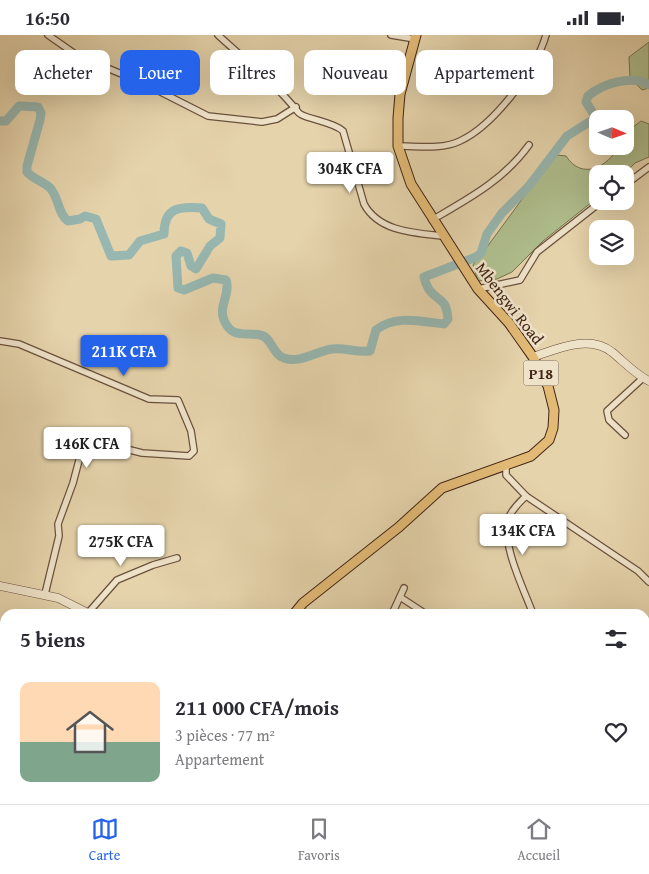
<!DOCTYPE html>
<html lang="fr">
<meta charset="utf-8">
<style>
:root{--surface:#fff;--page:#f7f7f7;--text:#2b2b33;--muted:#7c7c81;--line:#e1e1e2;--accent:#2563eb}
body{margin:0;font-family:"Gentium Book Plus",serif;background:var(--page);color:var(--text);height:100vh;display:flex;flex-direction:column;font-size:19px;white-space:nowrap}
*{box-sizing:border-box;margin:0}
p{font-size:16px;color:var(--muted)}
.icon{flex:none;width:28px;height:28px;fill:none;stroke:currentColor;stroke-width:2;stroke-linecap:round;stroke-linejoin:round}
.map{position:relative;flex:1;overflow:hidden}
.side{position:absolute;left:0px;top:574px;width:650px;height:196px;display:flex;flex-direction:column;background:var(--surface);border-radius:15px 15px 0 0;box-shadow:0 5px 20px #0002}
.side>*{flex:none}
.banner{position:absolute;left:15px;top:15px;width:620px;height:45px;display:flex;gap:10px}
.needle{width:32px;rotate:92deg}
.tools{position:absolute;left:589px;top:75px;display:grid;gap:10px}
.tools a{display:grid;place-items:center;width:45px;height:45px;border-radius:10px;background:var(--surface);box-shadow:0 5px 20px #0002;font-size:25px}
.price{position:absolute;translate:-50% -42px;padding:0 11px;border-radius:5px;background:#fff;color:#222;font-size:16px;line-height:32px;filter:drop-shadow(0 1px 2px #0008)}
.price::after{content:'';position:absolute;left:50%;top:30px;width:15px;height:11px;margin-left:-8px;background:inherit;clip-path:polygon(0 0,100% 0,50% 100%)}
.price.active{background:var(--accent);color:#fff}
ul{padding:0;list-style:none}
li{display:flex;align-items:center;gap:15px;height:125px;padding:0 20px}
li span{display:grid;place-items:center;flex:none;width:140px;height:100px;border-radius:10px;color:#555}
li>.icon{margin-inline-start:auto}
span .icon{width:60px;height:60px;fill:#fffc;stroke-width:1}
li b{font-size:21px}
h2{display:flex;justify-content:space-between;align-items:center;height:60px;padding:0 20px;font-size:21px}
.tag{padding:0 18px;border-radius:10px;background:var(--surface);box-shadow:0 5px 20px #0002;font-size:18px;line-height:45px}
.tag.active{background:var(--accent);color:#fff}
.status{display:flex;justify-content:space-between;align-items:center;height:35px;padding:0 25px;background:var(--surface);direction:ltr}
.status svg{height:14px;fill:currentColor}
.tabs{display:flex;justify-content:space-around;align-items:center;height:70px;border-top:1px solid var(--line);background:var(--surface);font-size:14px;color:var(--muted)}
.tabs a{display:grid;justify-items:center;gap:2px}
.tabs .active{color:var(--accent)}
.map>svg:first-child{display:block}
.green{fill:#afbe8d;stroke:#787252}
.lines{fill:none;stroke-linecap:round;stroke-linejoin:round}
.river{stroke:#97b7b0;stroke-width:9}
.minor-casing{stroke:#6a503d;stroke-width:8}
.tertiary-casing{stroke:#6a503d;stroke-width:9}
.primary-casing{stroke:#412518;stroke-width:11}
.minor{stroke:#eee2c8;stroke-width:5.5}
.tertiary{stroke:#eee2c8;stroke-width:8}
.primary{stroke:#e2ba76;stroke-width:9}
.labels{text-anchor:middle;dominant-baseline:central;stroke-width:5;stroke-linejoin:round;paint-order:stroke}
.shield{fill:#eee2c8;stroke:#755e4d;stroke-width:1}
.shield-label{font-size:15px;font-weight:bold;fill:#412518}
.street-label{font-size:16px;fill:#412518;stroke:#eee2c8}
</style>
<div class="status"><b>16:50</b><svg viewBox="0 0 49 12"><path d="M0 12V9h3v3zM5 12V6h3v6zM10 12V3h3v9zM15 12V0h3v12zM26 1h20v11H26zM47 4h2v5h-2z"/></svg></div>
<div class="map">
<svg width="649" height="769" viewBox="0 0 649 769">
<rect width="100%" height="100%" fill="#e5d3ab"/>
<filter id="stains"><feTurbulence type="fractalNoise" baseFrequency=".004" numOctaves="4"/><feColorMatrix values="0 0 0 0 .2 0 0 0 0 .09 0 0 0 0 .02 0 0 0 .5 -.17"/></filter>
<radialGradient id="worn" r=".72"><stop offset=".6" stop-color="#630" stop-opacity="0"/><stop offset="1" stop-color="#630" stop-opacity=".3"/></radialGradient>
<!-- green -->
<g class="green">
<path d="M 649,7 L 649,53 L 642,55 L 630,42 L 629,22 Z"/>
<path d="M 641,86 L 649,89 L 649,122 L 635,128 L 624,139 L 598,139 L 597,163 L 543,206 L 512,237 L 497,244 L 478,246 L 473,230 L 477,222 L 484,216 L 545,133 L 557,120 L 566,121 C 582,146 608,132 619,111 L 625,111 L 627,97 Z"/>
</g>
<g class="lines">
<!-- river -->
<path class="river" d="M 0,86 L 6,86 L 19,71 L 38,72 L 41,78 L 40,85 L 27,131 L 27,137 C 34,145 45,147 51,154 C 59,164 58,179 68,186 L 80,184 L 85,181 L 96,184 L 111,221 L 129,220 L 140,206 L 164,199 C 164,173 178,171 202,173 L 209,184 L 221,189 L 220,203 L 210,211 L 196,234 L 191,231 L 187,218 L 181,216 L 176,221 L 178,253 L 184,255 L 213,243 L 226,245 C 231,258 218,272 224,285 C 232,304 244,297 260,300 C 272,302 272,319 284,323 C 299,329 317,316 332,314 C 344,312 357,318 370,316 L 376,295 C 396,279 422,287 444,289 L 448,284 C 446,256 431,270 424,242 L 476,222 L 481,218 L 487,199 L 502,178 L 529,151 L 567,101 L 594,84 L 593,78 L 586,67 L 588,61 C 602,49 632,39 649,50"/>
<defs>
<g id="minor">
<path d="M 48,0 L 78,21 L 141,47 L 208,81 L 262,87 L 277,84 L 296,72"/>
<path d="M 218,0 C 245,25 275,48 298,77 C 303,84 332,86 343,96 L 364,169 C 379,197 415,198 443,201"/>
<path d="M 391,0 L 415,4"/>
<path d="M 398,111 C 418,111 441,115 460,106 C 493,91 536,35 546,0"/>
<path d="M 625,150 L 649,132"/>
<path d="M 432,185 C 468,164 504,145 529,110"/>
<path d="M 478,254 L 520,245 L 537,217 L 602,166"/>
<path d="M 0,306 L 19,309 L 149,364 L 178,365 L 191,396 L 194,416 L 189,421 L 142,418 L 95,406 L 90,405 L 83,410 L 73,448 L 58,489 L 59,501 L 45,559"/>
<path d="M 625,400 L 609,385 L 607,376 L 643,343"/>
<path d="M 506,431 L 506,440 L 526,461 L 638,536 L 649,547"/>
<path d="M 526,461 C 519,468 513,473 509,482 C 500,508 524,554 533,579"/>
<path d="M 400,562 L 426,579"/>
<path d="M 88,578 L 117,545 L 153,530 L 177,523"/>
<path d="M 392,579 L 404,553"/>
<path d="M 0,629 L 2,636 L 0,650"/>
<path d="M 0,672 L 5,674"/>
<path d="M 645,735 L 649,731"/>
<path d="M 303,765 L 304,769"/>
<path d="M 349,765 L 350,769"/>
<path d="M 184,769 L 185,765"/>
<path d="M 492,769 L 495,765"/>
<path d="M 599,769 L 605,765"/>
</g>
<g id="tertiary">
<path d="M 533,322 C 557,314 589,299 612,317 C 624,327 635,339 649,346"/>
<path d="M 0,551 L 58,563 L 90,579"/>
<path d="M 453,765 L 457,769"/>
</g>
<g id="primary">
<path d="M 294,579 L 303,568 L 399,492 L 442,453 L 531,421 L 549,405 L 553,393 L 554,375 L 548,351 L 533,322 L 509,288 L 478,254 L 411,149 L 398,111 L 398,83 L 400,59 L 416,0"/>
<path d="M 127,769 L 136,765"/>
</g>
</defs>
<!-- minor casing -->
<use href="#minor" class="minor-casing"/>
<!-- tertiary casing -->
<use href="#tertiary" class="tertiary-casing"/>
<!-- primary casing -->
<use href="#primary" class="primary-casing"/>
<!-- minor -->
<use href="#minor" class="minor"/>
<!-- tertiary -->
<use href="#tertiary" class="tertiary"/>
<!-- primary -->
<use href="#primary" class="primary"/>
</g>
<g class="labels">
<!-- shield labels -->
<rect class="shield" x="523.5" y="325.5" width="35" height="25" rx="4"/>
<g class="shield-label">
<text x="541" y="338">P18</text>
</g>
<!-- street labels -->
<g class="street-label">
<text transform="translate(510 268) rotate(52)">Mbengwi Road</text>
</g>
</g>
<rect width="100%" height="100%" filter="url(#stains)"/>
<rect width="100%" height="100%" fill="url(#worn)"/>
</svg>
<div class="tools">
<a><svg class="needle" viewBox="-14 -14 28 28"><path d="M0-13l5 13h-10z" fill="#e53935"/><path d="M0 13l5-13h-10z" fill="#7c7c81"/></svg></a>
<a><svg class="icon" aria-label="locate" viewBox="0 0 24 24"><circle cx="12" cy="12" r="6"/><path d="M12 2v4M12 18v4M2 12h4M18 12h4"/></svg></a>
<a><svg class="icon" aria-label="layers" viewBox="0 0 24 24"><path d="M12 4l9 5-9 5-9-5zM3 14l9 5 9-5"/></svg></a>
</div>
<b class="price" style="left:350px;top:159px">304K CFA</b>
<b class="price active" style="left:124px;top:342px">211K CFA</b>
<b class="price" style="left:87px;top:434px">146K CFA</b>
<b class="price" style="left:523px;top:521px">134K CFA</b>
<b class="price" style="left:121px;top:532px">275K CFA</b>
<div class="banner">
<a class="tag">Acheter</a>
<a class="tag active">Louer</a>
<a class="tag">Filtres</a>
<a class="tag">Nouveau</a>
<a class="tag">Appartement</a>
</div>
<section class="side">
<h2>5 biens<svg class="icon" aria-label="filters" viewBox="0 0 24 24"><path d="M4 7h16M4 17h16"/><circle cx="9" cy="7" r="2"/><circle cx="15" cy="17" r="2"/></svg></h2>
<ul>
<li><span style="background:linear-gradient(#ffd9b3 60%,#7fa58c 0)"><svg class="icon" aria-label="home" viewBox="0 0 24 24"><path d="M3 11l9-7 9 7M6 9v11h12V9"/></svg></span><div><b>211 000 CFA/mois</b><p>3 pièces · 77 m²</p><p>Appartement</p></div><svg class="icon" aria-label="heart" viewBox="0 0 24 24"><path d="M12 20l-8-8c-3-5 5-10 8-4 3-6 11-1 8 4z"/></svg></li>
</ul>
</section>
</div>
<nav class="tabs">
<a class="active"><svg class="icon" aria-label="map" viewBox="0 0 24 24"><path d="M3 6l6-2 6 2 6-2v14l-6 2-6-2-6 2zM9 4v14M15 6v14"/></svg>Carte</a>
<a><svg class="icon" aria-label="saved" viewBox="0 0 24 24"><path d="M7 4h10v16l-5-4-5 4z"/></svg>Favoris</a>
<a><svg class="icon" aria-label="home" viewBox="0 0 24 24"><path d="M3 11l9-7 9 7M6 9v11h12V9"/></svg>Accueil</a>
</nav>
